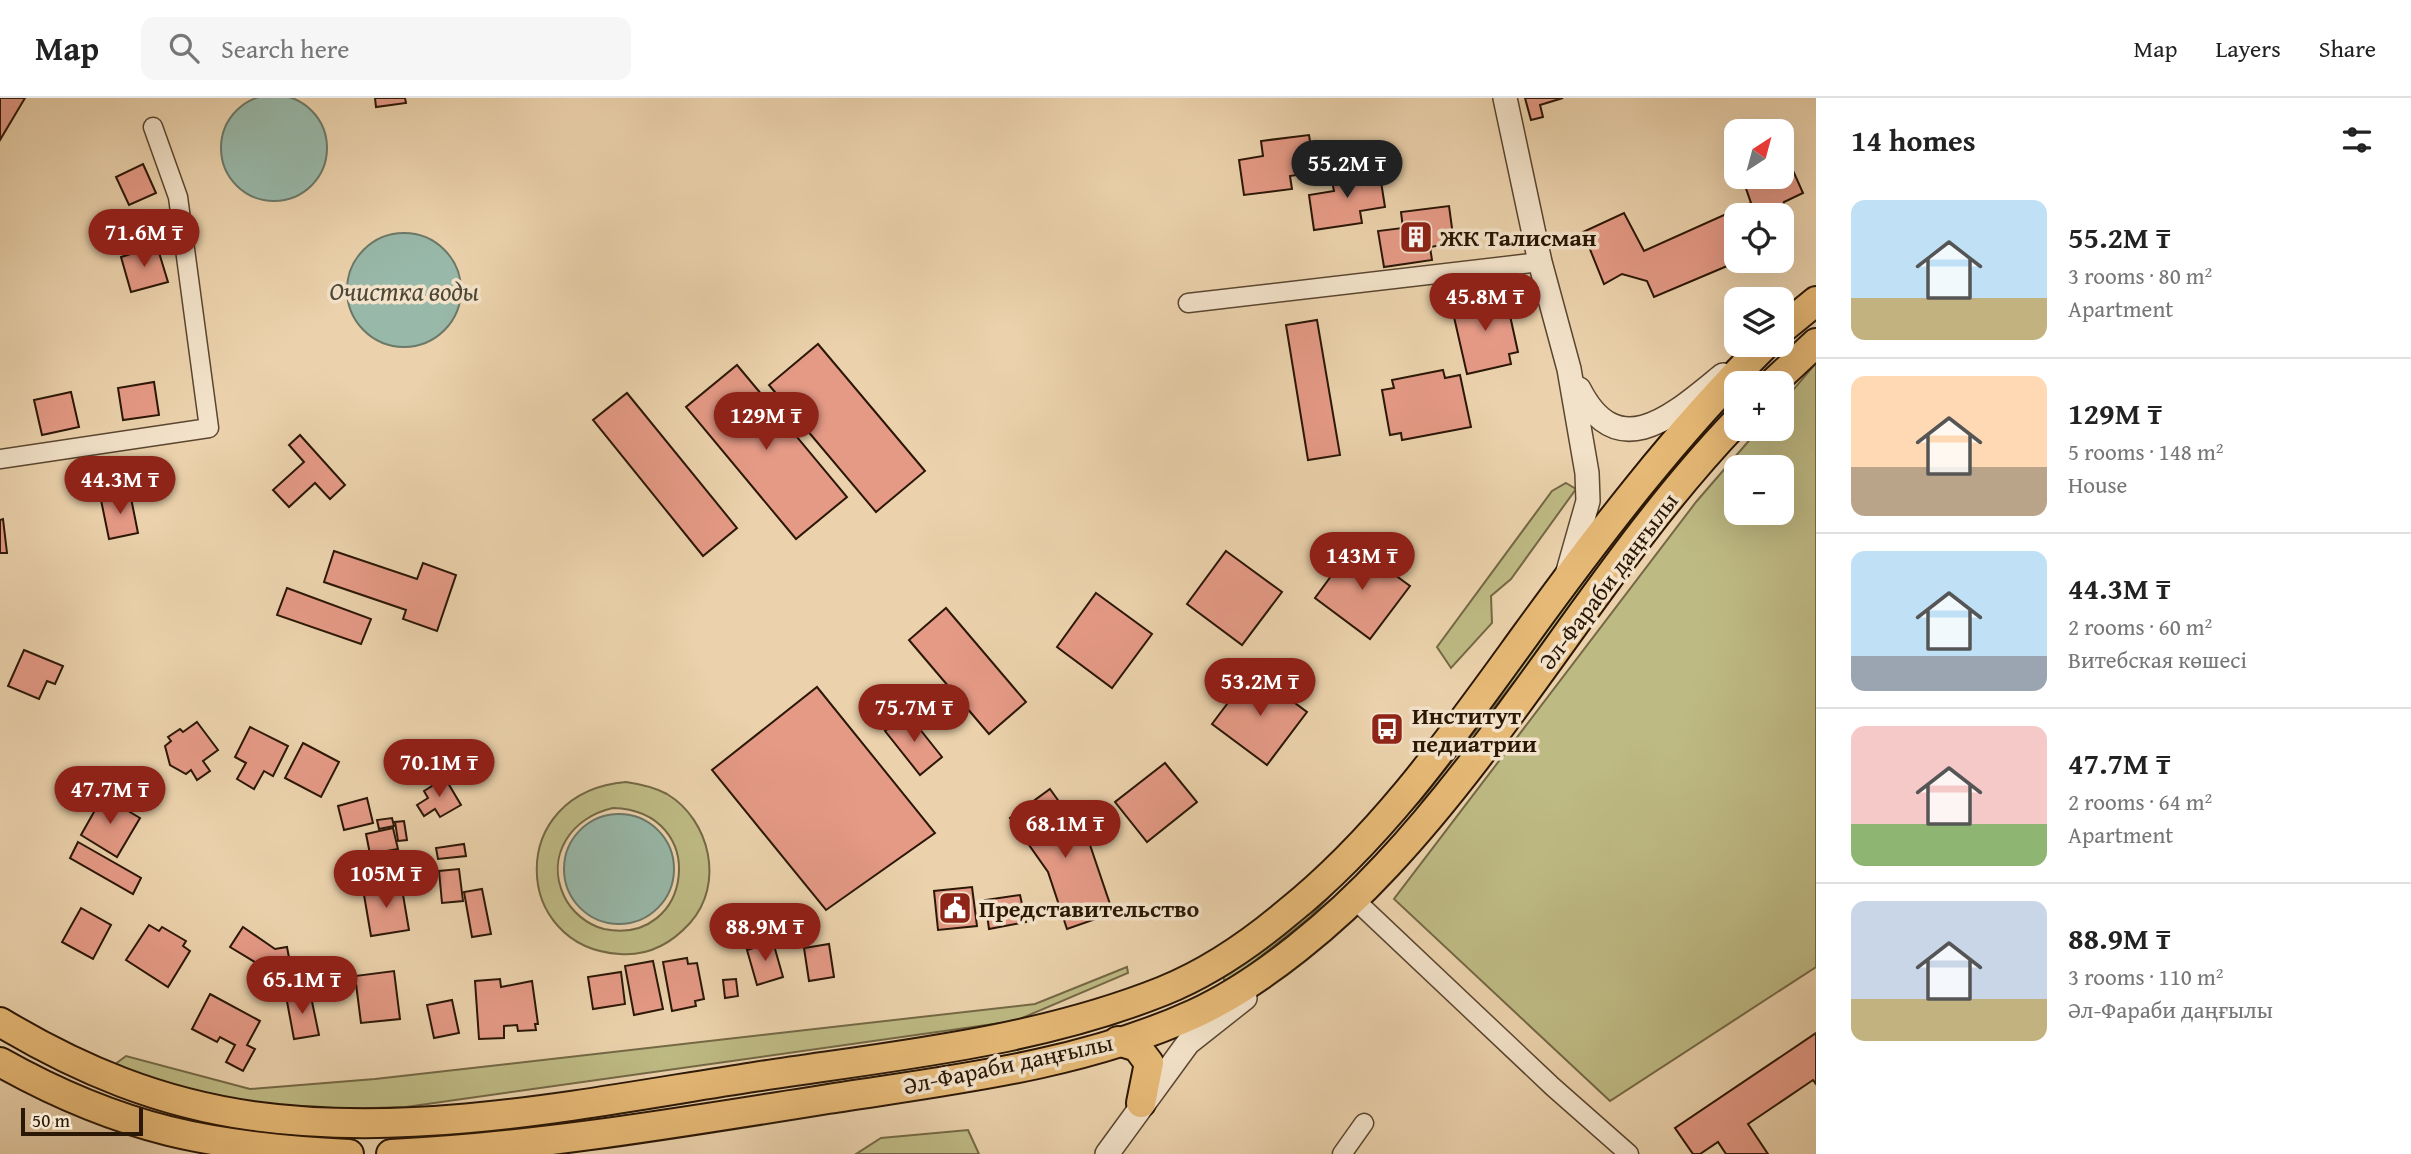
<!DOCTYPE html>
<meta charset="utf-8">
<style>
:root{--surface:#fff;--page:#f6f6f6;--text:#222;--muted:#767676;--line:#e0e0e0;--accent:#8f2418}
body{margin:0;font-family:"Gentium Book Plus",serif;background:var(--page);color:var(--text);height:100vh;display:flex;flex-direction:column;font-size:26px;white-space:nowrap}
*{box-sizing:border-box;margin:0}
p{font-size:23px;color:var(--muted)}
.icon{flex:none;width:38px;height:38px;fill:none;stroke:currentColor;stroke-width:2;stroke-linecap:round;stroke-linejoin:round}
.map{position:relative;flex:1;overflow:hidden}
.side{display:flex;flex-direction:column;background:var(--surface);width:595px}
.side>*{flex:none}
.needle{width:46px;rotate:36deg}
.fabs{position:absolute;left:1724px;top:21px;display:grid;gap:14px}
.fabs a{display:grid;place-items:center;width:70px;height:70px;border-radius:14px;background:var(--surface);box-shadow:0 7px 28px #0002;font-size:35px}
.scale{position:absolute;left:21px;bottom:18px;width:122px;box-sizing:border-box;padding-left:7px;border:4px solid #2b1706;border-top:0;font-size:19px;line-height:24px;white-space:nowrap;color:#2b1706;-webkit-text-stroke:5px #f2e2c9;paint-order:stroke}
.price{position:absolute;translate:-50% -60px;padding:0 16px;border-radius:24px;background:var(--accent);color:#fff;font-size:23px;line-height:46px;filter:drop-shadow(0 2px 4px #0008)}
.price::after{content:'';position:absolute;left:50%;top:42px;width:21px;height:16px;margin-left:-10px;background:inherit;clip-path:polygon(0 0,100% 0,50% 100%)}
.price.on{background:#222;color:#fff}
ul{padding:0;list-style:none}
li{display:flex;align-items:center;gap:21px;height:175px;padding:0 35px}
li+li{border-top:2px solid var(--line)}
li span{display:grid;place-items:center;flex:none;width:196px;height:140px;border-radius:14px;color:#555}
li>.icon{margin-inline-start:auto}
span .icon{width:84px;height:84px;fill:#fffc;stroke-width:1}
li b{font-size:30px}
h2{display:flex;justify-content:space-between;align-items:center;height:84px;padding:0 35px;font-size:30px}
header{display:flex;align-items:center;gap:42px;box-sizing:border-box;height:98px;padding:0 35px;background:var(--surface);border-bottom:2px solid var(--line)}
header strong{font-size:33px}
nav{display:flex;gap:38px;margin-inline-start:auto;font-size:24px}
.search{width:490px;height:63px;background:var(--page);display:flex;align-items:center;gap:18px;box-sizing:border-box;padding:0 24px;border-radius:14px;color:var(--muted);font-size:26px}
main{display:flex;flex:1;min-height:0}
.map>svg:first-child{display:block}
.green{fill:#beba84;stroke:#746845;stroke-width:2;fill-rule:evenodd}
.water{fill:#98b8a9;stroke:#6c7868;stroke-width:2}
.building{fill:#e59a86;stroke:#2b1706;stroke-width:2}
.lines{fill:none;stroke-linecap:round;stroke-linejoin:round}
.minor-casing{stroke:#5b4630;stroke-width:21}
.tertiary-casing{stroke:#5b4630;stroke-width:26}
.primary-casing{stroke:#2b1706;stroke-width:32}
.minor{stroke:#f2e2c9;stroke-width:18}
.tertiary{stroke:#f2e2c9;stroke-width:23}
.primary{stroke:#e6b976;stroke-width:28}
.labels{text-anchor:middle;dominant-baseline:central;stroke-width:7;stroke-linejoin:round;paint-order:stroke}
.poi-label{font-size:24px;font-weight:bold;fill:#2b1706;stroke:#f2e2c9;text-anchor:start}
.street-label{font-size:24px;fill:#2b1706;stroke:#f2e2c9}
.water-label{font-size:26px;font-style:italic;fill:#4c4737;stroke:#f2e2c9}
</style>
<header>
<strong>Map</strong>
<div class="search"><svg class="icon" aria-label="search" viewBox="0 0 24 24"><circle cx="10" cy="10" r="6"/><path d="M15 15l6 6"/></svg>Search here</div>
<nav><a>Map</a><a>Layers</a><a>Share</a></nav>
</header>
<main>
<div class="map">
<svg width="1816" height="1056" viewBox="0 0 1816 1056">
<rect width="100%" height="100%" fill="#ebd2ac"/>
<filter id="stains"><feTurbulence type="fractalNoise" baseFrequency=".00286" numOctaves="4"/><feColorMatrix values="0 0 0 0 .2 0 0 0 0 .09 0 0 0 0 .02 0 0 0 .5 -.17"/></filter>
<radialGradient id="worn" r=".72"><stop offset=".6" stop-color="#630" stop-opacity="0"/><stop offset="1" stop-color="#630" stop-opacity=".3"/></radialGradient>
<!-- green -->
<g class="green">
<path d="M 1816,265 L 1816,869 L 1610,1003 L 1394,801 L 1696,404 L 1759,331 L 1782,331 L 1782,305 ZM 1736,369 L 1782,369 L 1782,415 L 1736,415 Z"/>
<path d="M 1736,298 L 1736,313 L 1670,385 L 1423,700 L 1310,819 L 1226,886 L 1223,879 L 1307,813 L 1661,380 Z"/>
<path d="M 1566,385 L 1576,391 L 1511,481 L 1491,498 L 1492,525 L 1451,570 L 1437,549 L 1552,393 Z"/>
<path d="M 626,684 C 640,686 654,689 667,696 C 710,722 725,786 690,825 C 671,846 647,858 620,856 C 511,850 505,694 626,684 ZM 613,710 C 711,713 693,849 604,831 C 587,827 571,813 564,798 C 545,757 572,719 613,710 Z"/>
<path d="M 1127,869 L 1128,875 L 1015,923 L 406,1009 L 338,1011 L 237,1004 L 110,970 L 126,958 L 250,991 L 375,981 L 1035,906 Z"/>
<path d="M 968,1032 L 979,1056 L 856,1056 L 881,1040 Z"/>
</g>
<!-- water -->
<g class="water">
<circle cx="274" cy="50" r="53"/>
<circle cx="404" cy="192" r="57"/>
<circle cx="619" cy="771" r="55"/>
</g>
<!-- building -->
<g class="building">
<path d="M 0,0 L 25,0 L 0,42 Z"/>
<path d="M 375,0 L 405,0 L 406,5 L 376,9 Z"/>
<path d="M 1525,0 L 1563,0 L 1540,7 L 1543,19 L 1531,22 Z"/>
<path d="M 1309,37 L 1315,74 L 1290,78 L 1292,91 L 1244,97 L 1239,62 L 1263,58 L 1261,43 Z"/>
<path d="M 1782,48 L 1803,95 L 1784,104 L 1780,117 L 1736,117 L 1736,163 L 1739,163 L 1654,199 L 1647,183 L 1622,176 L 1604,186 L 1583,134 L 1624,115 L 1644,153 L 1751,105 L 1742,79 L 1782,79 Z"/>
<path d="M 143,66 L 156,95 L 129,107 L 116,79 Z"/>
<path d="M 1379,71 L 1385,109 L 1360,113 L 1362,125 L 1314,132 L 1309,97 L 1334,93 L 1331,78 Z"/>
<path d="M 1449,108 L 1454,145 L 1430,149 L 1432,162 L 1384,169 L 1378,133 L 1403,130 L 1401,114 Z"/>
<path d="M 157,148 L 168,184 L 131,194 L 121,159 Z"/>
<path d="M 1495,196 L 1497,206 L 1507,204 L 1518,254 L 1509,256 L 1511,266 L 1467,276 L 1451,206 Z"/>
<path d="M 1317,222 L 1340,357 L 1308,362 L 1286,227 Z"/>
<path d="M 818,246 L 925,373 L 876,414 L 769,287 Z"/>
<path d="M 737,267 L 847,399 L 796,441 L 686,309 Z"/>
<path d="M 1443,272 L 1445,280 L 1460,277 L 1471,329 L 1402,342 L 1401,335 L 1390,337 L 1382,292 L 1394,290 L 1392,282 Z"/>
<path d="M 154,284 L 159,317 L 123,322 L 118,290 Z"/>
<path d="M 71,294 L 79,329 L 42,337 L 34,302 Z"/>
<path d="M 627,295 L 737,430 L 703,458 L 593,322 Z"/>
<path d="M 300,337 L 345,387 L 330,401 L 315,385 L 289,409 L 273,392 L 304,364 L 289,347 Z"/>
<path d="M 130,395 L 138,435 L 109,441 L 101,402 Z"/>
<path d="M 3,421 L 7,455 L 0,455 L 0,422 Z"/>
<path d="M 1354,447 L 1410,488 L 1370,541 L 1315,500 Z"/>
<path d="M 334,453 L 417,481 L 423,465 L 456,477 L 437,533 L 403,521 L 406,512 L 324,484 Z"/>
<path d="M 1226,453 L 1282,494 L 1242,547 L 1187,506 Z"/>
<path d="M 287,490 L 371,521 L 361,546 L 277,517 Z"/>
<path d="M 1096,495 L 1152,536 L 1112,590 L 1057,549 Z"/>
<path d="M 946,510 L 1026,604 L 989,636 L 909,542 Z"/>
<path d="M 24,552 L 63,568 L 55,586 L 47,583 L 39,601 L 8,588 Z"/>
<path d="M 1252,573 L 1307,614 L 1267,667 L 1212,626 Z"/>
<path d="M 817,589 L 935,735 L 826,812 L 712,672 Z"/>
<path d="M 907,615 L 942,659 L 920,677 L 885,633 Z"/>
<path d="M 197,624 L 218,652 L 203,663 L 210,673 L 197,682 L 191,672 L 186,676 L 170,667 L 165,648 L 171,643 L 168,639 L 180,631 L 183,634 Z"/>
<path d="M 250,629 L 288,648 L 273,678 L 264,673 L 254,691 L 237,681 L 246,665 L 235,659 Z"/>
<path d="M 303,645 L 339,664 L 321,699 L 285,680 Z"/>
<path d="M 1165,665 L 1197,704 L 1147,744 L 1115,704 Z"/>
<path d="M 445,680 L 461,707 L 440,719 L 435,711 L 424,718 L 417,707 L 428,700 L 424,693 Z"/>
<path d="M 1050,691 L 1090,747 L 1113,815 L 1067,831 L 1048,774 L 1010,720 Z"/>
<path d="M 103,698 L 140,720 L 117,759 L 81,737 Z"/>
<path d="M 367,700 L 373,725 L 344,732 L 338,708 Z"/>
<path d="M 392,720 L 394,728 L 379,731 L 377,722 Z"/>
<path d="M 404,723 L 407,742 L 398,743 L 395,724 Z"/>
<path d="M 393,730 L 398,751 L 370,756 L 366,736 Z"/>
<path d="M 78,744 L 141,780 L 133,796 L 70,760 Z"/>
<path d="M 464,746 L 466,758 L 438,761 L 436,750 Z"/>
<path d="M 459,771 L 463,803 L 442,805 L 439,773 Z"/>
<path d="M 401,785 L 409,832 L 371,838 L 363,791 Z"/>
<path d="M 972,789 L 977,828 L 938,832 L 934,793 Z"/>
<path d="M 482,791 L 491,836 L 472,839 L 464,794 Z"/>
<path d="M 1020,797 L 1026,824 L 989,831 L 985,802 Z"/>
<path d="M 81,810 L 111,827 L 93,861 L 62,844 Z"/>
<path d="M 149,827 L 159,833 L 162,829 L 186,843 L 183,848 L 190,853 L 168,889 L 126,862 Z"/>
<path d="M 243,829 L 275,851 L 287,849 L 290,865 L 263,869 L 230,849 Z"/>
<path d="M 773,844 L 783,879 L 757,887 L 747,852 Z"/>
<path d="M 829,846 L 834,879 L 809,883 L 804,850 Z"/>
<path d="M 687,860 L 688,866 L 697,865 L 704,901 L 695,903 L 696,908 L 672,913 L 663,864 Z"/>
<path d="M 653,863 L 663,911 L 634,917 L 625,868 Z"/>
<path d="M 394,873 L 400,921 L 361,925 L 355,878 Z"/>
<path d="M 621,874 L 625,906 L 593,911 L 588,879 Z"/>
<path d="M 500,881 L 501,889 L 532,883 L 538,926 L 535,926 L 536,932 L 518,933 L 517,927 L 504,928 L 504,940 L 479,941 L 475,883 Z"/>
<path d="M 736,881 L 738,898 L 725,900 L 723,882 Z"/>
<path d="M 310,894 L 319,937 L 294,941 L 286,898 Z"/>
<path d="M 210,896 L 260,923 L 247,947 L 255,951 L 243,973 L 226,964 L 235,947 L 220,939 L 217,944 L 192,931 Z"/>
<path d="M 452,902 L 459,935 L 434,940 L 427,907 Z"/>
<path d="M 1816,935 L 1816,986 L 1813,982 L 1748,1026 L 1768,1056 L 1726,1056 L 1718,1044 L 1700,1056 L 1693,1056 L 1675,1030 Z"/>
</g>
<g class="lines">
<defs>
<g id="minor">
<path d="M 1188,205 L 1540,164"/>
<path d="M 0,361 L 209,330 L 178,99 L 153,29"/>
<path d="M 1354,801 L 1553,989 L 1629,1056"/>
<path d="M 1342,1056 L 1364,1025"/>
</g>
<g id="tertiary">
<path d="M 1505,0 L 1540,164 L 1569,271 L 1587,375 L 1588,403 L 1567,477"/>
<path d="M 1579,291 C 1619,370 1677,314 1723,277"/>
<path d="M 1107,1056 L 1188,945 L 1245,900"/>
</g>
<g id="primary">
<path d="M 1782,231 L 1816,203"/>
<path d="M 1773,285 L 1816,245"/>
<path d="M 0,924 C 80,972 160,1005 253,1018 C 419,1041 591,1004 754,979 C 891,958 1033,945 1163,893 C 1210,874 1249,847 1287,815 C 1382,739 1454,636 1525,538 C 1599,436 1676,335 1765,247"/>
<path d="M 1118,943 L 1137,949 L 1149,965 L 1141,1005"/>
<path d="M 0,964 C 121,1032 212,1049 349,1056"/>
<path d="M 391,1056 C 537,1049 683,1024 828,1001 C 950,982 1080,968 1194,916 C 1263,884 1336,822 1387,767 C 1515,630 1607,459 1736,324"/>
</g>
</defs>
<!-- minor casing -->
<use href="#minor" class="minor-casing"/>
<!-- tertiary casing -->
<use href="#tertiary" class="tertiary-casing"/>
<!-- primary casing -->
<use href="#primary" class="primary-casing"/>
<!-- minor -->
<use href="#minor" class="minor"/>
<!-- tertiary -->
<use href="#tertiary" class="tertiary"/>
<!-- primary -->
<use href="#primary" class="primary"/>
</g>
<!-- icons -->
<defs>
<symbol id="building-square" viewBox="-11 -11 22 22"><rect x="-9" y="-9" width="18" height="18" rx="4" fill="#8f2418" stroke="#f2e2c9"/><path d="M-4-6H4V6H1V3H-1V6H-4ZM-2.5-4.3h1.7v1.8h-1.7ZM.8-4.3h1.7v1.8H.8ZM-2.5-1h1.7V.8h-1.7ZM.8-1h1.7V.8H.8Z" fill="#fff"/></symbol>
<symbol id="bus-square" viewBox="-11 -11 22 22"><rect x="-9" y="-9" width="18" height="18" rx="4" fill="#8f2418" stroke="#f2e2c9"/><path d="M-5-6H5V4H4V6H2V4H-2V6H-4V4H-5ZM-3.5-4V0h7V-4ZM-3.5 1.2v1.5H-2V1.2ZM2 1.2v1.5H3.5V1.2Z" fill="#fff"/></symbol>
<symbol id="civic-square" viewBox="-11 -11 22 22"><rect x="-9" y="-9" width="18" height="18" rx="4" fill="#8f2418" stroke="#f2e2c9"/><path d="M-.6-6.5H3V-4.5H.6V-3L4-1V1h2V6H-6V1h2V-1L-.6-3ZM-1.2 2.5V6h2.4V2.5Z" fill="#fff"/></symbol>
</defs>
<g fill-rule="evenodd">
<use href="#building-square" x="1397" y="120" width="38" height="38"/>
<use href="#bus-square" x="1368" y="612" width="38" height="38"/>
<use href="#civic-square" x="936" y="791" width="38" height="38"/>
</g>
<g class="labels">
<!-- poi labels -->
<g class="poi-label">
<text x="1440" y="139">ЖК Талисман</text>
<text x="1412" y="617">Институт<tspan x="1412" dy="28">педиатрии</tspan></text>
<text x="979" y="810">Представительство</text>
</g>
<!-- street labels -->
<g class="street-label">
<text transform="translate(1608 483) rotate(-53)">Әл-Фараби даңғылы</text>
<text transform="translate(1008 966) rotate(-12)">Әл-Фараби даңғылы</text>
</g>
<!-- water labels -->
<g class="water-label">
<text x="404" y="192">Очистка воды</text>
</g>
</g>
<rect width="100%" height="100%" filter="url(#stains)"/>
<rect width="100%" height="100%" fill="url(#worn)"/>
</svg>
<div class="fabs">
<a><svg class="needle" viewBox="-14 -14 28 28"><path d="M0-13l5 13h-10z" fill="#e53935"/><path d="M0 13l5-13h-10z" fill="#767676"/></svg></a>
<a><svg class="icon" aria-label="locate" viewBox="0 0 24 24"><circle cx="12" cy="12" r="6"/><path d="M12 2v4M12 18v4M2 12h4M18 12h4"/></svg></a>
<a><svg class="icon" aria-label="layers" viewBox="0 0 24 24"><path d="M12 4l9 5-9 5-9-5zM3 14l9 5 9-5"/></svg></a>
<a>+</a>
<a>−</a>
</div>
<div class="scale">50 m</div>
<b class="price on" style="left:1347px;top:102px">55.2M ₸</b>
<b class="price" style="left:144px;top:171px">71.6M ₸</b>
<b class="price" style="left:1485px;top:235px">45.8M ₸</b>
<b class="price" style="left:766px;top:354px">129M ₸</b>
<b class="price" style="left:120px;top:418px">44.3M ₸</b>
<b class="price" style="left:1362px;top:494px">143M ₸</b>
<b class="price" style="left:1260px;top:620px">53.2M ₸</b>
<b class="price" style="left:914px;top:646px">75.7M ₸</b>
<b class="price" style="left:439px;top:701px">70.1M ₸</b>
<b class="price" style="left:110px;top:728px">47.7M ₸</b>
<b class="price" style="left:1065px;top:762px">68.1M ₸</b>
<b class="price" style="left:386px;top:812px">105M ₸</b>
<b class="price" style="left:765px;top:865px">88.9M ₸</b>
<b class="price" style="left:302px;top:918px">65.1M ₸</b>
</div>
<section class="side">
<h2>14 homes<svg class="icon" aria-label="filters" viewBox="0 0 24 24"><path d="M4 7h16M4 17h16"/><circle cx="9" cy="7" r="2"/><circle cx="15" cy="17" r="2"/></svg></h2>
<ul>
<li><span style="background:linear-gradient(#bfe0f5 70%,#c2b280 0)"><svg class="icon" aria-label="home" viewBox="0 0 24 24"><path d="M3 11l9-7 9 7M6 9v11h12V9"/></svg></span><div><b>55.2M ₸</b><p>3 rooms · 80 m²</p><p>Apartment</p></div></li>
<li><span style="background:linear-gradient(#ffd9b3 65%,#b9a48a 0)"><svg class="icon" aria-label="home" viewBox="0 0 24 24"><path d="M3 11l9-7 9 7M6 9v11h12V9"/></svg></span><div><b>129M ₸</b><p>5 rooms · 148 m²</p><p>House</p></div></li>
<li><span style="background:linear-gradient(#bfe0f5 75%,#9aa5b1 0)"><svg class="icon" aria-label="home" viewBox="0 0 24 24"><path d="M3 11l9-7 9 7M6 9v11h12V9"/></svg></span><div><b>44.3M ₸</b><p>2 rooms · 60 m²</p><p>Витебская көшесі</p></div></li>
<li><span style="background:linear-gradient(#f6c9c9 70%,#8fb573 0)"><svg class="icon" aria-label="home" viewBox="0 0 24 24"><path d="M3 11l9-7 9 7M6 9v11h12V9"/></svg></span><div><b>47.7M ₸</b><p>2 rooms · 64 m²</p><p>Apartment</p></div></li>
<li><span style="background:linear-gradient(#c9d6e8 70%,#c2b280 0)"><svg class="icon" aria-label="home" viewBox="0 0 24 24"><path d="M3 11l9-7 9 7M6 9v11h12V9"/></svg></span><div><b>88.9M ₸</b><p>3 rooms · 110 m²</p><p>Әл-Фараби даңғылы</p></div></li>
</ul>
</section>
</main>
